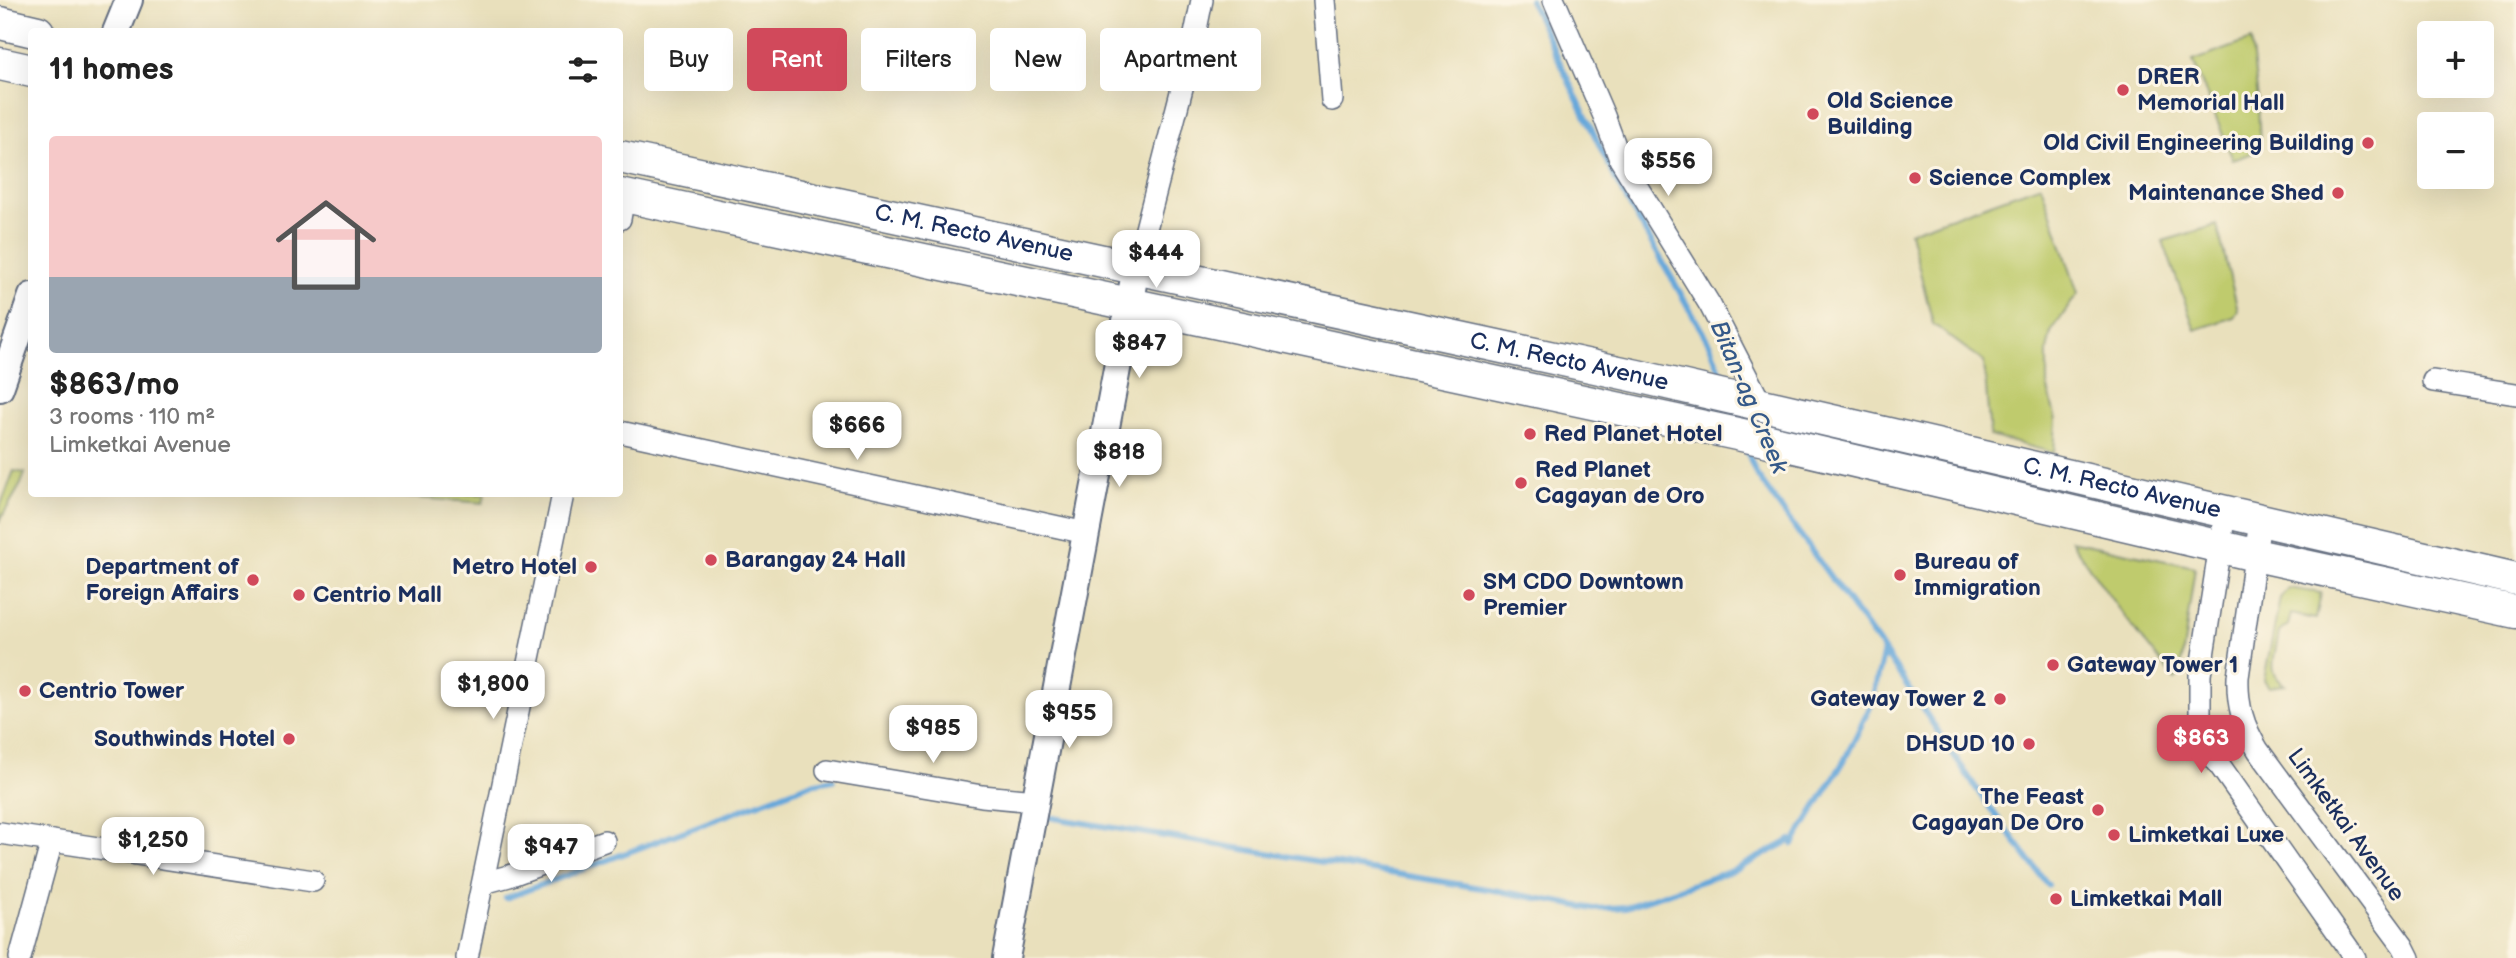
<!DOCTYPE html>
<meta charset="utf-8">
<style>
:root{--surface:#fff;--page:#f6f6f6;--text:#222;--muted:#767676;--line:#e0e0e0;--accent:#d1495b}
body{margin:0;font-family:"Balsamiq Sans",sans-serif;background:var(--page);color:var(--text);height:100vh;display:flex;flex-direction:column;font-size:26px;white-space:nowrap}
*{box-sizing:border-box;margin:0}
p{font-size:23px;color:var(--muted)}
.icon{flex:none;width:38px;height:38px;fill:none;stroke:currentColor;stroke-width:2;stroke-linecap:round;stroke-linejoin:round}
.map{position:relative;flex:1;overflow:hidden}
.details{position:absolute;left:28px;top:28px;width:595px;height:469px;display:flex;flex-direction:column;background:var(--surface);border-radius:7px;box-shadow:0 7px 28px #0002}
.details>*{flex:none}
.guide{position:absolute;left:644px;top:28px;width:665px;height:63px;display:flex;gap:14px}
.buttons{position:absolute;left:2417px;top:21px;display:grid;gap:14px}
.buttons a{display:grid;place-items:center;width:77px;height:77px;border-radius:7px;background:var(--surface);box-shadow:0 7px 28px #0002;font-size:35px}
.price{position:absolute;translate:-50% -60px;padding:0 16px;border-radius:14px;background:#fff;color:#222;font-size:23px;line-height:46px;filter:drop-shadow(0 2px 4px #0008)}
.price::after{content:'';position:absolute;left:50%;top:42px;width:21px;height:16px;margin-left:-10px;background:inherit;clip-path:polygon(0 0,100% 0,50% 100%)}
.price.current{background:var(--accent);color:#fff}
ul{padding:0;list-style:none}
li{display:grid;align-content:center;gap:14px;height:371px;padding:0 21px}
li+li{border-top:2px solid var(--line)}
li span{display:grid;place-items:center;height:217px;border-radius:7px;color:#555}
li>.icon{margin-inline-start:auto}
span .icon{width:126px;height:126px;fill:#fffc;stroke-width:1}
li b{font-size:30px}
h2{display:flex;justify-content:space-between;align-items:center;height:84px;padding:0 21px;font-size:30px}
.pill{padding:0 24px;border-radius:7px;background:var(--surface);box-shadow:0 7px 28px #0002;font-size:24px;line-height:63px}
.pill.current{background:var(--accent);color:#fff}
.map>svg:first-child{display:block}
.green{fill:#bfcb6d;stroke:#6d7d66;stroke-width:2}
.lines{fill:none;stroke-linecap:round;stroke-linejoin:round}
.stream{stroke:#66a7da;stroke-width:6}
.minor-casing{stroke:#636d7f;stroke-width:24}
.major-casing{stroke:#636d7f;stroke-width:30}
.highway-casing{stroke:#636d7f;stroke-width:35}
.minor{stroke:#fff;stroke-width:21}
.major{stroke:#fff;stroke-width:26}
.highway{stroke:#fff;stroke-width:32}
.poi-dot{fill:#d1495b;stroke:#fcf5e5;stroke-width:2.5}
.labels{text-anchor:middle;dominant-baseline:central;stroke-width:6;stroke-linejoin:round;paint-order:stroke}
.poi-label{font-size:23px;font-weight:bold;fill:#1b2f5e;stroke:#fcf5e5;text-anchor:start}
.street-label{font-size:23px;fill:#1b2f5e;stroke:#fcf5e5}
.water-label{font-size:24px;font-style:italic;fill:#355989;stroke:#fcf5e5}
</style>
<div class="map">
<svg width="2516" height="958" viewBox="0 0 2516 958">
<rect width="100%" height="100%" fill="#fcf5e5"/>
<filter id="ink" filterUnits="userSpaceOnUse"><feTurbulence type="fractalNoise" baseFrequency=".0143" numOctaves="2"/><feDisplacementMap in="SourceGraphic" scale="14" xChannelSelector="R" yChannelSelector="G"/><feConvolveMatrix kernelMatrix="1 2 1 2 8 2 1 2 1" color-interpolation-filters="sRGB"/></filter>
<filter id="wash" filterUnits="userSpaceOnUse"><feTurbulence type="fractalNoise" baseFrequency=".00686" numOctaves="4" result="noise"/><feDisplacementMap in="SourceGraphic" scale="28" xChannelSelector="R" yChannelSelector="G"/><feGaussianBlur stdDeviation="1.57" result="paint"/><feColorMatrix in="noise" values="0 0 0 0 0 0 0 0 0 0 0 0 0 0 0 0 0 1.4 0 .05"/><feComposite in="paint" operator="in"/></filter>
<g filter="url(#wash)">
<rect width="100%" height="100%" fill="#e9e0bc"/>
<!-- green -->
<g class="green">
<path d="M 2251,40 L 2258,100 L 2260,150 L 2233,160 L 2193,61 Z"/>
<path d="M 2041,185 L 2078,293 L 2051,332 L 2047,350 L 2047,385 L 2056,420 L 2054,453 L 1990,436 L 1984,362 L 1933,324 L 1910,232 Z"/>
<path d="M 2217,225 L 2238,310 L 2234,317 L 2195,330 L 2163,241 Z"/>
<path d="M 14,471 L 25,473 L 21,484 L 0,520 L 0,507 Z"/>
<path d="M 365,494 L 485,494 L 483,503 Z"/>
<path d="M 2071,541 L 2195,567 L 2181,667 L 2177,678 L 2175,680 L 2117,607 Z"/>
<path d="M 2288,588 L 2321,593 L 2316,619 L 2291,614 L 2288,625 L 2279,632 C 2276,653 2265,673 2285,685 L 2269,687 L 2264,680 L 2280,598 Z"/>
</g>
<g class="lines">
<!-- stream -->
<g class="stream">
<path d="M 1530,0 L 1618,184 L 1710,345 L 1727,388"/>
<path d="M 1745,445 L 1756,474 L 1884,651 L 1982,797 L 2048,885"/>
<path d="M 1042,816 L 1499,891 L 1594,909 L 1626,907 L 1737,869 L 1791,840 L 1793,844 L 1844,761 L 1871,705 L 1884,651"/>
<path d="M 506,898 L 810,784 L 833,780"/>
</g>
</g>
</g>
<g filter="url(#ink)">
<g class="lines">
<defs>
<g id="minor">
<path d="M 1324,0 L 1332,100"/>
<path d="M 1554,0 L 1604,116 L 1620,159 L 1710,305 L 1761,404"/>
<path d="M 620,219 L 624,196"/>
<path d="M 1136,268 L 1192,49 L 1202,0"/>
<path d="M 2433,381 L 2516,394"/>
<path d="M 620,432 L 1086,533"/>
<path d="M 2225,513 L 2200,675 L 2200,717 L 2203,735 L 2211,753 L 2355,958"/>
<path d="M 2260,521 L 2238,677 C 2237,705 2243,726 2258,750 L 2403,946 L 2409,958"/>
<path d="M 827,770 L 982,796 L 1036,801"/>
<path d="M 0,833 L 313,881"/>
<path d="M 483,883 L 509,876 L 604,841"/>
<path d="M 20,958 L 52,841"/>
<path d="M 467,958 L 563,494"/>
</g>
<g id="major">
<path d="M 116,32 L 129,0"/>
<path d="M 0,388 L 32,296"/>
<path d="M 1006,958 L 1136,268"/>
</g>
<g id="highway">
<path d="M 0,23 L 38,32"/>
<path d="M 0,64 L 32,71"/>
<path id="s1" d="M 620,157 L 1637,376 L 2516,579"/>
<path d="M 620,195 L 1765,440 L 2255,555 L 2516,612"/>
</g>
</defs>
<!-- minor casing -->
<use href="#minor" class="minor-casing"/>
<!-- major casing -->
<use href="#major" class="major-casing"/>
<!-- highway casing -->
<use href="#highway" class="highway-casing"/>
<!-- minor -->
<use href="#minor" class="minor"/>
<!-- major -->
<use href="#major" class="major"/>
<!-- highway -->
<use href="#highway" class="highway"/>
</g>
</g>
<!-- markers -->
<g class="poi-dot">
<circle cx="2123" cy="90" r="7"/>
<circle cx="1813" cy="114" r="7"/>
<circle cx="2368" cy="143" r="7"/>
<circle cx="1915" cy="178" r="7"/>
<circle cx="2338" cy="193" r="7"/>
<circle cx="1530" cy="434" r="7"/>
<circle cx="1521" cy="483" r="7"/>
<circle cx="711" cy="560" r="7"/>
<circle cx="591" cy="567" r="7"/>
<circle cx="1900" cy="575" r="7"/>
<circle cx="253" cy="580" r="7"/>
<circle cx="299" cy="595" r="7"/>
<circle cx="1469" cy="595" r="7"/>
<circle cx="2053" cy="665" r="7"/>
<circle cx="25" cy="691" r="7"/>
<circle cx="2000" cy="699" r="7"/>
<circle cx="289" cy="739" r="7"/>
<circle cx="2029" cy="744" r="7"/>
<circle cx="2098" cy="810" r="7"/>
<circle cx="2114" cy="835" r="7"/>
<circle cx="2056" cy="899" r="7"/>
</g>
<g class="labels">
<!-- poi labels -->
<g class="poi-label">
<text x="2137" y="77">DRER<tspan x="2137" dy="26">Memorial Hall</tspan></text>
<text x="1827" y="101">Old Science<tspan x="1827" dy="26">Building</tspan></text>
<text x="2354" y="143" text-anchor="end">Old Civil Engineering Building</text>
<text x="1929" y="178">Science Complex</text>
<text x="2324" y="193" text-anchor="end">Maintenance Shed</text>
<text x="1544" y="434">Red Planet Hotel</text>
<text x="1535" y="470">Red Planet<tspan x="1535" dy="26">Cagayan de Oro</tspan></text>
<text x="725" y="560">Barangay 24 Hall</text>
<text x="1914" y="562">Bureau of<tspan x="1914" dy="26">Immigration</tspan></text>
<text x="239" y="567" text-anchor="end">Department of<tspan x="239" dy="26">Foreign Affairs</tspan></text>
<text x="577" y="567" text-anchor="end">Metro Hotel</text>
<text x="1483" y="582">SM CDO Downtown<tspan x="1483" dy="26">Premier</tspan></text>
<text x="313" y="595">Centrio Mall</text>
<text x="2067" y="665">Gateway Tower 1</text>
<text x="39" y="691">Centrio Tower</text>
<text x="1986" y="699" text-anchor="end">Gateway Tower 2</text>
<text x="275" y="739" text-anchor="end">Southwinds Hotel</text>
<text x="2015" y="744" text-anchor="end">DHSUD 10</text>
<text x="2084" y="797" text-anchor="end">The Feast<tspan x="2084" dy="26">Cagayan De Oro</tspan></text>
<text x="2128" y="835">Limketkai Luxe</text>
<text x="2070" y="899">Limketkai Mall</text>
</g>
<!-- street labels -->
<g class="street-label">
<text stroke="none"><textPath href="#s1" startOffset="362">C. M. Recto Avenue</textPath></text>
<text stroke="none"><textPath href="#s1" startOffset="971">C. M. Recto Avenue</textPath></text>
<text stroke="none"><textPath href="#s1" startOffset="1538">C. M. Recto Avenue</textPath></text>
<text transform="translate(2346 825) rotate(54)">Limketkai Avenue</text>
</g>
<!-- water labels -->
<g class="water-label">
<text transform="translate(1749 397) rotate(67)">Bitan-ag Creek</text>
</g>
</g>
</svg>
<div class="buttons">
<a>+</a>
<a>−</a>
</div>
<b class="price" style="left:1668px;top:198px">$556</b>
<b class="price" style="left:1156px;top:290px">$444</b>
<b class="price" style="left:1139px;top:380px">$847</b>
<b class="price" style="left:857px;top:462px">$666</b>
<b class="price" style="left:1119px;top:489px">$818</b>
<b class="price" style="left:493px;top:721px">$1,800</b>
<b class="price" style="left:1069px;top:750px">$955</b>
<b class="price" style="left:933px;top:765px">$985</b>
<b class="price current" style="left:2201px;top:775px">$863</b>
<b class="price" style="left:153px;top:877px">$1,250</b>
<b class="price" style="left:551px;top:884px">$947</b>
<div class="guide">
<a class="pill">Buy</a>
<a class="pill current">Rent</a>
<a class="pill">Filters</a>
<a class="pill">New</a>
<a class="pill">Apartment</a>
</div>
<section class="details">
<h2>11 homes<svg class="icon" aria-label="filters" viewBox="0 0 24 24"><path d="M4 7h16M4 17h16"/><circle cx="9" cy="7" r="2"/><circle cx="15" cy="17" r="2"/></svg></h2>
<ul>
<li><span style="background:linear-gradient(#f6c9c9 65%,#9aa5b1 0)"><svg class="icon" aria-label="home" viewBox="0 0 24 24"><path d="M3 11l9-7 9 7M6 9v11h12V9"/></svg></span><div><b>$863/mo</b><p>3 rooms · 110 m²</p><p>Limketkai Avenue</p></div></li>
</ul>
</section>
</div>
